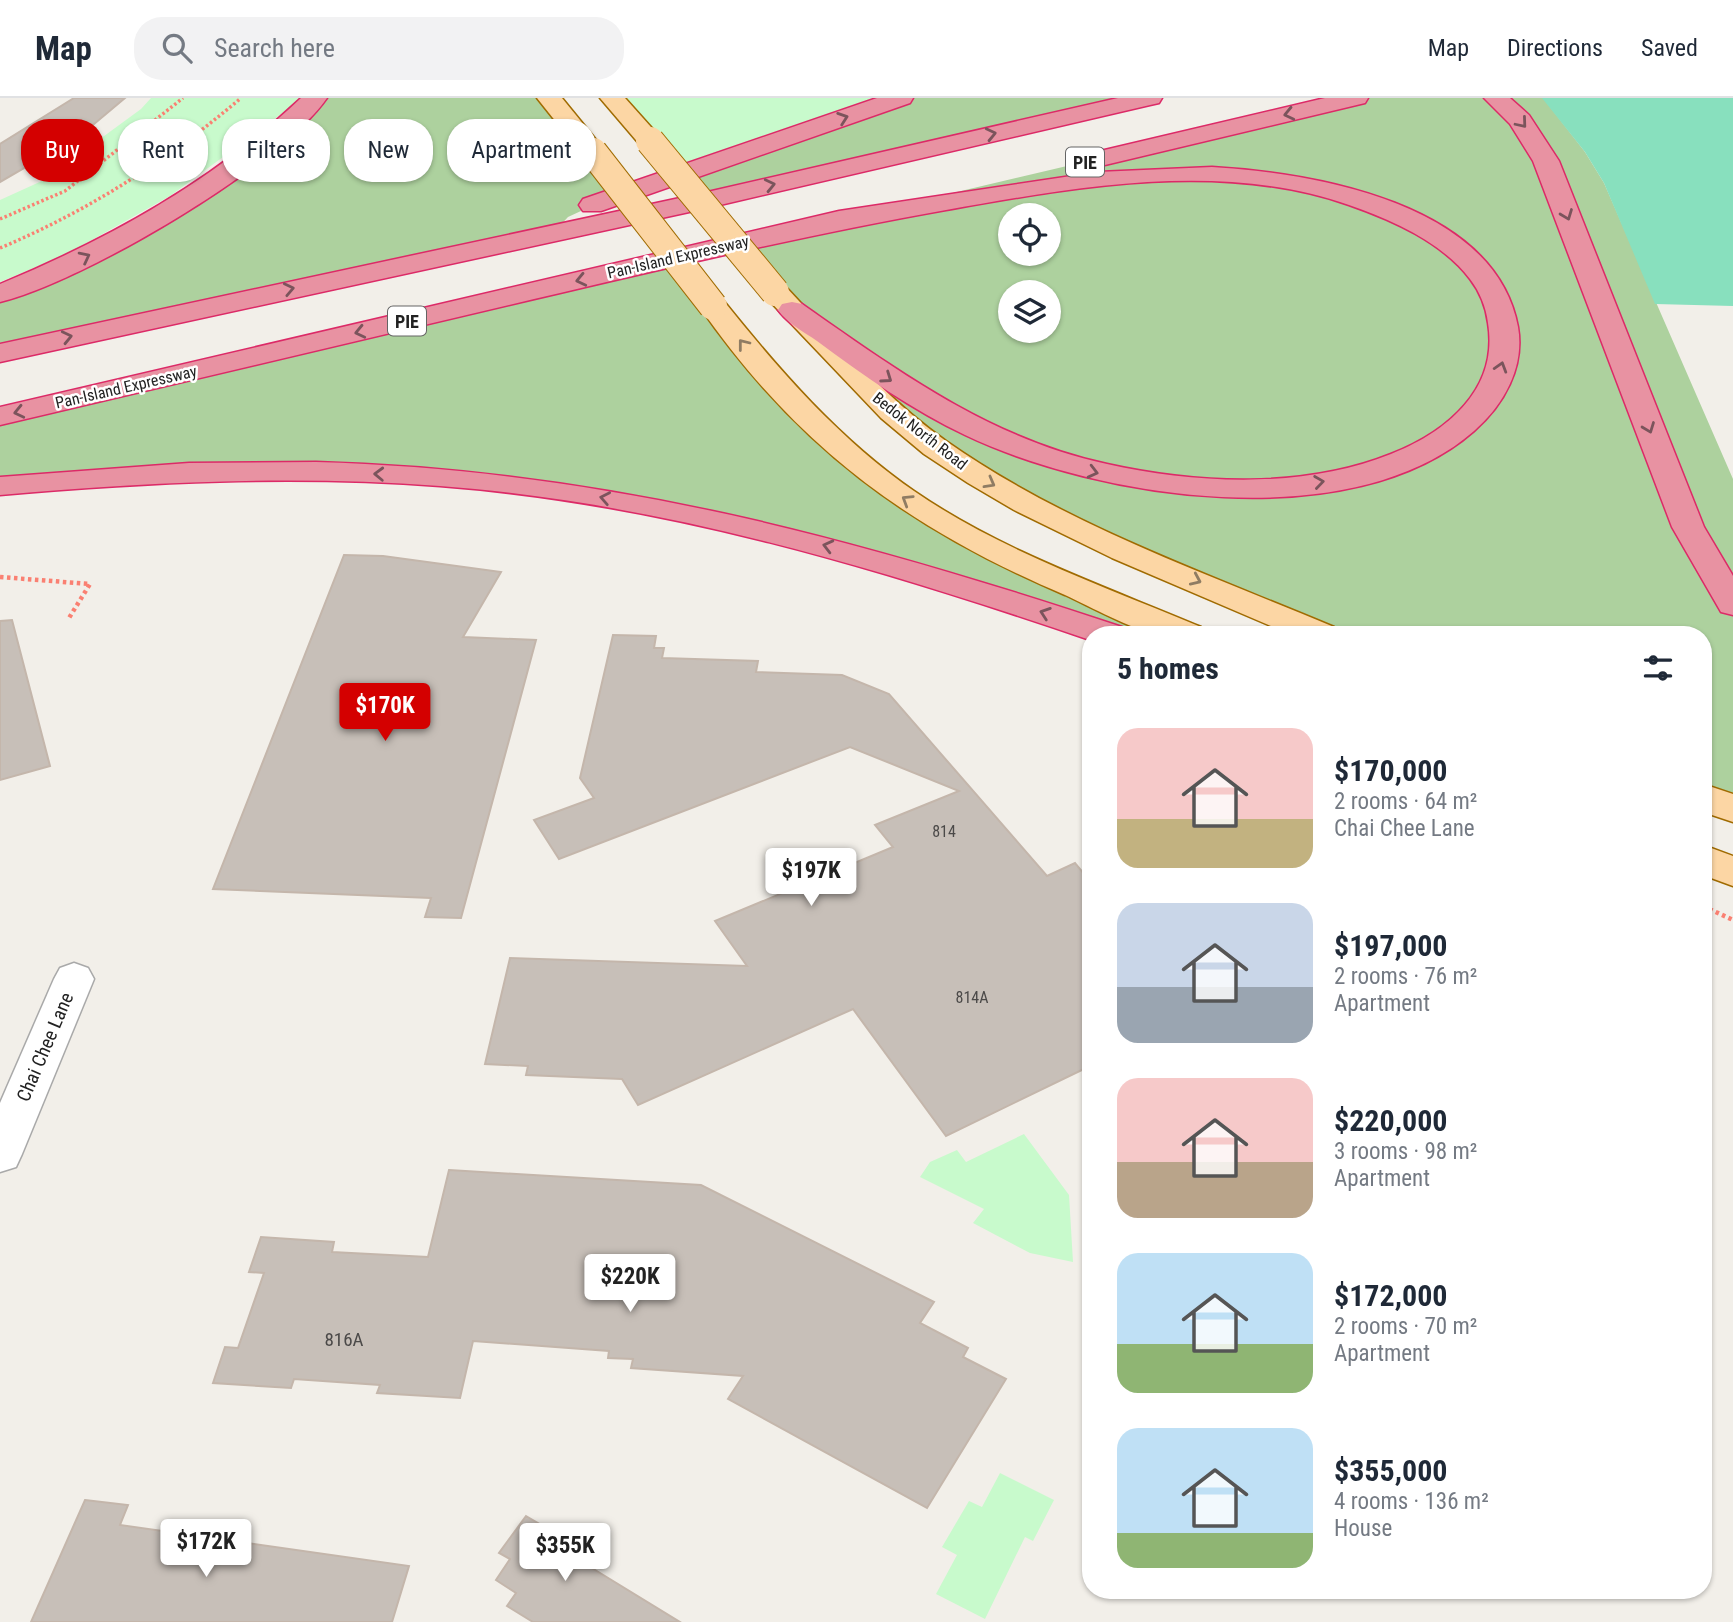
<!DOCTYPE html>
<meta charset="utf-8">
<style>
:root{--surface:#fff;--page:#f2f2f3;--text:#1f2937;--muted:#747a83;--line:#e0e1e3;--accent:#d40000}
body{margin:0;font-family:"Roboto Condensed",sans-serif;background:var(--page);color:var(--text);height:100vh;display:flex;flex-direction:column;font-size:26px;white-space:nowrap}
*{box-sizing:border-box;margin:0}
p{font-size:23px;color:var(--muted)}
.icon{flex:none;width:38px;height:38px;fill:none;stroke:currentColor;stroke-width:2;stroke-linecap:round;stroke-linejoin:round}
.map{position:relative;flex:1;overflow:hidden}
.sheet{position:absolute;left:1082px;top:528px;width:630px;height:973px;display:flex;flex-direction:column;background:var(--surface);border-radius:28px;box-shadow:0 2px 5px #0004}
.sheet>*{flex:none}
.banner{position:absolute;left:21px;top:21px;width:665px;height:63px;display:flex;gap:14px}
.tools{position:absolute;left:998px;top:105px;display:grid;gap:14px}
.tools a{display:grid;place-items:center;width:63px;height:63px;border-radius:50%;background:var(--surface);box-shadow:0 2px 5px #0004;font-size:35px}
.price{position:absolute;translate:-50% -60px;padding:0 16px;border-radius:7px;background:#fff;color:#222;font-size:23px;line-height:46px;filter:drop-shadow(0 2px 4px #0008)}
.price::after{content:'';position:absolute;left:50%;top:42px;width:21px;height:16px;margin-left:-10px;background:inherit;clip-path:polygon(0 0,100% 0,50% 100%)}
.price.active{background:var(--accent);color:#fff}
ul{padding:0;list-style:none}
li{display:flex;align-items:center;gap:21px;height:175px;padding:0 35px}
li span{display:grid;place-items:center;flex:none;width:196px;height:140px;border-radius:21px;color:#555}
li>.icon{margin-inline-start:auto}
span .icon{width:84px;height:84px;fill:#fffc;stroke-width:1}
li b{font-size:30px}
h2{display:flex;justify-content:space-between;align-items:center;height:84px;padding:0 35px;font-size:30px}
.pill{padding:0 24px;border-radius:28px;background:var(--surface);box-shadow:0 2px 5px #0004;font-size:24px;line-height:63px}
.pill.active{background:var(--accent);color:#fff}
header{display:flex;align-items:center;gap:42px;box-sizing:border-box;height:98px;padding:0 35px;background:var(--surface);border-bottom:2px solid var(--line)}
header strong{font-size:33px}
nav{display:flex;gap:38px;margin-inline-start:auto;font-size:24px}
.search{width:490px;height:63px;background:var(--page);display:flex;align-items:center;gap:18px;box-sizing:border-box;padding:0 24px;border-radius:28px;color:var(--muted);font-size:26px}
.map>svg:first-child{display:block}
.forest{fill:#add19e;fill-rule:evenodd}
.park{fill:#c8facc}
.pitch{fill:#88e0be}
.building{fill:#c7bfb8;stroke:#c4b6ab;stroke-width:2}
.lines{fill:none;stroke-linecap:round;stroke-linejoin:round}
.minor-casing{stroke:#a9a9a9;stroke-width:3}
.major-casing{stroke:#a06b00;stroke-width:3}
.highway-casing{stroke:#dc2a67;stroke-width:3}
.path-far1{stroke:#fa8072;stroke-width:3.5;stroke-dasharray:2.5 2.5;stroke-linecap:butt}
.path{stroke:#fa8072;stroke-width:4.5;stroke-dasharray:3.5 3.5;stroke-linecap:butt}
.minor{fill:#fff;fill-rule:evenodd}
.major{fill:#fcd6a4;fill-rule:evenodd}
.highway{fill:#e892a2;fill-rule:evenodd}
.major-bridge-casing{stroke:#a06b00;stroke-width:30;stroke-linecap:butt}
.major-bridge{stroke:#fcd6a4;stroke-width:28}
.oneway{stroke:#7b545c}
.oneway2{stroke:#8f7c63}
.labels{text-anchor:middle;dominant-baseline:central;stroke-width:5;stroke-linejoin:round;paint-order:stroke}
.far-street-label{font-size:16px;fill:#222;stroke:#fff}
.number-label{font-size:16px;fill:#4b4948}
.shield{fill:#fff;stroke:#646464;stroke-width:2}
.shield-label{font-size:18px;font-weight:bold;fill:#222}
.street-label{font-size:19px;fill:#222;stroke:#fff}
.near-number-label{font-size:19px;fill:#4b4948}
</style>
<header>
<strong>Map</strong>
<div class="search"><svg class="icon" aria-label="search" viewBox="0 0 24 24"><circle cx="10" cy="10" r="6"/><path d="M15 15l6 6"/></svg>Search here</div>
<nav><a>Map</a><a>Directions</a><a>Saved</a></nav>
</header>
<div class="map">
<svg width="1733" height="1524" viewBox="0 0 1733 1524">
<rect width="100%" height="100%" fill="#f2efe9"/>
<!-- forest -->
<g class="forest">
<path d="M 315,0 L 549,0 L 622,94 L 568,119 L 554,134 L 0,254 L 0,196 L 107,147 Z"/>
<path d="M 900,0 L 1150,0 L 703,103 L 680,75 Z"/>
<path d="M 1356,0 L 1543,0 L 1585,54 L 1604,85 L 1733,381 L 1733,711 L 1703,699 L 1703,537 L 1322,537 L 1075,429 L 934,348 L 736,146 ZM 1010,117 L 1048,117 L 1048,156 L 1010,156 ZM 1010,194 L 1048,194 L 1048,233 L 1010,233 Z"/>
<path d="M 675,160 L 896,395 L 1189,537 L 1110,537 L 981,492 L 761,432 L 423,378 L 0,388 L 0,318 Z"/>
</g>
<!-- park -->
<g class="park">
<path d="M 151,0 L 303,0 L 170,98 L 67,156 L 0,184 L 0,102 L 44,82 L 141,11 Z"/>
<path d="M 618,0 L 880,0 L 677,68 Z"/>
<path d="M 1024,1036 L 1069,1097 L 1073,1164 L 1030,1155 L 973,1125 L 984,1111 L 920,1079 L 930,1064 L 957,1052 L 966,1064 Z"/>
<path d="M 1000,1375 L 1054,1402 L 1033,1443 L 1025,1439 L 985,1521 L 936,1496 L 957,1457 L 942,1449 L 969,1403 L 982,1409 Z"/>
</g>
<!-- pitch -->
<path class="pitch" d="M 1542,0 L 1733,0 L 1733,208 L 1655,206 L 1604,85 L 1585,54 Z"/>
<!-- building -->
<g class="building">
<path d="M 74,0 L 125,0 L 81,37 L 0,84 L 0,46 Z"/>
<path d="M 344,457 L 383,458 L 501,474 L 463,539 L 536,542 L 461,820 L 425,819 L 431,800 L 213,791 Z"/>
<path d="M 12,522 L 50,668 L 0,682 L 0,523 Z"/>
<path d="M 613,537 L 656,538 L 654,550 L 664,550 L 662,560 L 758,563 L 756,574 L 842,577 L 889,596 L 1047,778 L 1075,765 L 1090,783 L 1090,968 L 946,1038 L 853,911 L 638,1007 L 622,981 L 526,977 L 528,968 L 485,966 L 510,860 L 747,868 L 715,823 L 893,749 L 875,727 L 959,693 L 850,649 L 559,761 L 534,722 L 594,700 L 580,680 Z"/>
<path d="M 449,1072 L 701,1087 L 934,1204 L 920,1225 L 968,1250 L 963,1259 L 1006,1281 L 927,1410 L 728,1301 L 743,1278 L 631,1270 L 633,1261 L 608,1260 L 609,1253 L 473,1243 L 460,1300 L 377,1295 L 380,1287 L 294,1281 L 291,1290 L 213,1285 L 225,1249 L 238,1250 L 264,1175 L 249,1174 L 261,1139 L 334,1144 L 332,1154 L 428,1159 Z"/>
<path d="M 85,1402 L 128,1407 L 120,1427 L 409,1468 L 392,1524 L 31,1524 Z"/>
<path d="M 526,1418 L 594,1458 L 587,1467 L 680,1524 L 533,1524 L 507,1508 L 516,1495 L 496,1482 L 510,1461 L 499,1455 Z"/>
</g>
<g class="lines">
<defs>
<path id="minor" d="M 74,865 L 88,870 L 94,881 L 22,1056 L 16,1069 L 0,1074 L 0,1005 L 54,881 L 60,870 Z"/>
<g id="major">
<path d="M 537,0 L 562,0 L 606,54 L 602,59 L 584,59 Z"/>
<path d="M 600,0 L 625,0 L 659,38 L 663,43 L 659,48 L 641,48 Z"/>
<path d="M 775,186 L 785,188 C 836,242 885,300 946,343 C 1064,426 1203,474 1334,529 L 1339,537 L 1292,537 L 1112,460 L 1014,412 L 968,385 L 924,356 L 881,320 L 761,194 L 765,188 Z"/>
<path d="M 713,200 L 723,202 C 779,272 839,341 914,393 C 1001,453 1104,488 1201,529 L 1206,537 C 1191,537 1172,540 1158,537 C 1129,530 1093,510 1065,497 C 909,431 797,349 699,208 L 703,202 Z"/>
<path d="M 1703,686 L 1733,696 L 1733,724 L 1703,714 Z"/>
<path d="M 1703,747 L 1733,758 L 1733,788 L 1703,777 Z"/>
</g>
<g id="highway">
<path d="M 301,0 L 327,0 C 279,69 82,184 0,204 L 0,186 C 111,140 213,83 301,0 Z"/>
<path d="M 877,0 L 913,0 L 910,5 L 601,113 L 583,113 L 579,107 L 583,101 Z"/>
<path d="M 1118,0 L 1162,0 L 1159,5 L 1150,7 L 703,111 L 0,264 L 0,246 L 703,95 Z"/>
<path d="M 1325,0 L 1368,0 L 1365,5 L 1088,71 L 1079,68 L 1075,63 L 1079,58 Z"/>
<path d="M 1484,0 L 1510,0 L 1529,17 L 1559,63 L 1704,429 L 1733,478 L 1733,517 L 1721,514 L 1672,429 L 1533,63 L 1510,26 Z"/>
<path d="M 1212,69 C 1314,75 1495,105 1518,229 C 1525,269 1504,307 1474,333 C 1352,440 1099,401 965,337 C 911,311 864,278 817,243 C 804,234 787,225 778,212 L 782,206 L 792,204 L 802,206 C 898,273 990,341 1107,366 C 1197,386 1304,391 1391,356 C 1447,334 1499,291 1488,225 C 1486,209 1480,194 1470,181 C 1442,144 1392,122 1349,107 C 1221,62 1076,89 946,112 C 816,135 688,165 560,195 C 373,239 187,283 0,327 L 0,309 L 839,113 L 1098,74 Z"/>
<path d="M 316,364 C 602,372 852,439 1122,529 L 1127,537 L 1090,537 L 1090,542 C 879,470 664,405 440,388 C 293,377 147,384 0,397 L 0,379 L 189,365 Z"/>
</g>
</defs>
<!-- minor casing -->
<use href="#minor" class="minor-casing"/>
<!-- major casing -->
<use href="#major" class="major-casing"/>
<!-- highway casing -->
<use href="#highway" class="highway-casing"/>
<!-- path-far1 -->
<g class="path-far1">
<path d="M 0,121 L 65,93 L 183,0"/>
<path d="M 0,150 C 88,113 168,62 241,0"/>
</g>
<!-- path -->
<g class="path">
<path d="M 0,479 L 90,486 L 69,520"/>
<path d="M 1703,808 L 1733,822"/>
</g>
<!-- minor -->
<use href="#minor" class="minor"/>
<!-- major -->
<use href="#major" class="major"/>
<!-- highway -->
<use href="#highway" class="highway"/>
<defs>
<g id="major-bridge">
<path d="M 650,43 L 775,194"/>
<path d="M 593,54 L 713,208"/>
</g>
</defs>
<!-- major-bridge casing -->
<use href="#major-bridge" class="major-bridge-casing"/>
<!-- major-bridge -->
<use href="#major-bridge" class="major-bridge"/>
</g>
<!-- one-way arrows -->
<defs><path id="oneway-chevron" d="M-2-3.5L2.5 0L-2 3.5" fill="none" stroke-width="1.6" stroke-linecap="round" stroke-linejoin="round" transform="scale(1.75)"/></defs>
<g class="oneway">
<use href="#oneway-chevron" transform="translate(1289 16) rotate(167)"/>
<use href="#oneway-chevron" transform="translate(843 20) rotate(-19)"/>
<use href="#oneway-chevron" transform="translate(1522 25) rotate(50)"/>
<use href="#oneway-chevron" transform="translate(991 36) rotate(-13)"/>
<use href="#oneway-chevron" transform="translate(770 87) rotate(-13)"/>
<use href="#oneway-chevron" transform="translate(1567 117) rotate(69)"/>
<use href="#oneway-chevron" transform="translate(85 159) rotate(-27)"/>
<use href="#oneway-chevron" transform="translate(581 182) rotate(167)"/>
<use href="#oneway-chevron" transform="translate(289 191) rotate(-12)"/>
<use href="#oneway-chevron" transform="translate(360 234) rotate(167)"/>
<use href="#oneway-chevron" transform="translate(67 239) rotate(-13)"/>
<use href="#oneway-chevron" transform="translate(1501 269) rotate(-73)"/>
<use href="#oneway-chevron" transform="translate(887 280) rotate(35)"/>
<use href="#oneway-chevron" transform="translate(19 314) rotate(167)"/>
<use href="#oneway-chevron" transform="translate(1649 330) rotate(69)"/>
<use href="#oneway-chevron" transform="translate(1093 374) rotate(14)"/>
<use href="#oneway-chevron" transform="translate(379 376) rotate(-178)"/>
<use href="#oneway-chevron" transform="translate(1319 384) rotate(-8)"/>
<use href="#oneway-chevron" transform="translate(605 400) rotate(-169)"/>
<use href="#oneway-chevron" transform="translate(828 448) rotate(-166)"/>
<use href="#oneway-chevron" transform="translate(1045 515) rotate(-161)"/>
</g>
<g class="oneway2">
<use href="#oneway-chevron" transform="translate(743 246) rotate(-128)"/>
<use href="#oneway-chevron" transform="translate(990 385) rotate(29)"/>
<use href="#oneway-chevron" transform="translate(907 402) rotate(-148)"/>
<use href="#oneway-chevron" transform="translate(1196 482) rotate(24)"/>
</g>
<g class="labels">
<!-- far-street labels -->
<g class="far-street-label">
<text transform="translate(678 159) rotate(-13)">Pan-Island Expressway</text>
<text transform="translate(126 289) rotate(-13)">Pan-Island Expressway</text>
<text transform="translate(920 333) rotate(38)">Bedok North Road</text>
</g>
<!-- number labels -->
<g class="number-label">
<text x="944" y="733">814</text>
<text x="972" y="899">814A</text>
</g>
<!-- shield labels -->
<g class="shield">
<rect x="1066" y="49.5" width="38" height="29" rx="5"/>
<rect x="388" y="208.5" width="38" height="29" rx="5"/>
</g>
<g class="shield-label">
<text x="1085" y="64">PIE</text>
<text x="407" y="223">PIE</text>
</g>
<!-- street labels -->
<g class="street-label">
<text transform="translate(45 949) rotate(-67)">Chai Chee Lane</text>
</g>
<!-- near-number labels -->
<g class="near-number-label">
<text x="344" y="1241">816A</text>
</g>
</g>
</svg>
<div class="tools">
<a><svg class="icon" aria-label="locate" viewBox="0 0 24 24"><circle cx="12" cy="12" r="6"/><path d="M12 2v4M12 18v4M2 12h4M18 12h4"/></svg></a>
<a><svg class="icon" aria-label="layers" viewBox="0 0 24 24"><path d="M12 4l9 5-9 5-9-5zM3 14l9 5 9-5"/></svg></a>
</div>
<b class="price active" style="left:385px;top:645px">$170K</b>
<b class="price" style="left:811px;top:810px">$197K</b>
<b class="price" style="left:630px;top:1216px">$220K</b>
<b class="price" style="left:206px;top:1481px">$172K</b>
<b class="price" style="left:565px;top:1485px">$355K</b>
<div class="banner">
<a class="pill active">Buy</a>
<a class="pill">Rent</a>
<a class="pill">Filters</a>
<a class="pill">New</a>
<a class="pill">Apartment</a>
</div>
<section class="sheet">
<h2>5 homes<svg class="icon" aria-label="filters" viewBox="0 0 24 24"><path d="M4 7h16M4 17h16"/><circle cx="9" cy="7" r="2"/><circle cx="15" cy="17" r="2"/></svg></h2>
<ul>
<li><span style="background:linear-gradient(#f6c9c9 65%,#c2b280 0)"><svg class="icon" aria-label="home" viewBox="0 0 24 24"><path d="M3 11l9-7 9 7M6 9v11h12V9"/></svg></span><div><b>$170,000</b><p>2 rooms · 64 m²</p><p>Chai Chee Lane</p></div></li>
<li><span style="background:linear-gradient(#c9d6e8 60%,#9aa5b1 0)"><svg class="icon" aria-label="home" viewBox="0 0 24 24"><path d="M3 11l9-7 9 7M6 9v11h12V9"/></svg></span><div><b>$197,000</b><p>2 rooms · 76 m²</p><p>Apartment</p></div></li>
<li><span style="background:linear-gradient(#f6c9c9 60%,#b9a48a 0)"><svg class="icon" aria-label="home" viewBox="0 0 24 24"><path d="M3 11l9-7 9 7M6 9v11h12V9"/></svg></span><div><b>$220,000</b><p>3 rooms · 98 m²</p><p>Apartment</p></div></li>
<li><span style="background:linear-gradient(#bfe0f5 65%,#8fb573 0)"><svg class="icon" aria-label="home" viewBox="0 0 24 24"><path d="M3 11l9-7 9 7M6 9v11h12V9"/></svg></span><div><b>$172,000</b><p>2 rooms · 70 m²</p><p>Apartment</p></div></li>
<li><span style="background:linear-gradient(#bfe0f5 75%,#8fb573 0)"><svg class="icon" aria-label="home" viewBox="0 0 24 24"><path d="M3 11l9-7 9 7M6 9v11h12V9"/></svg></span><div><b>$355,000</b><p>4 rooms · 136 m²</p><p>House</p></div></li>
</ul>
</section>
</div>
